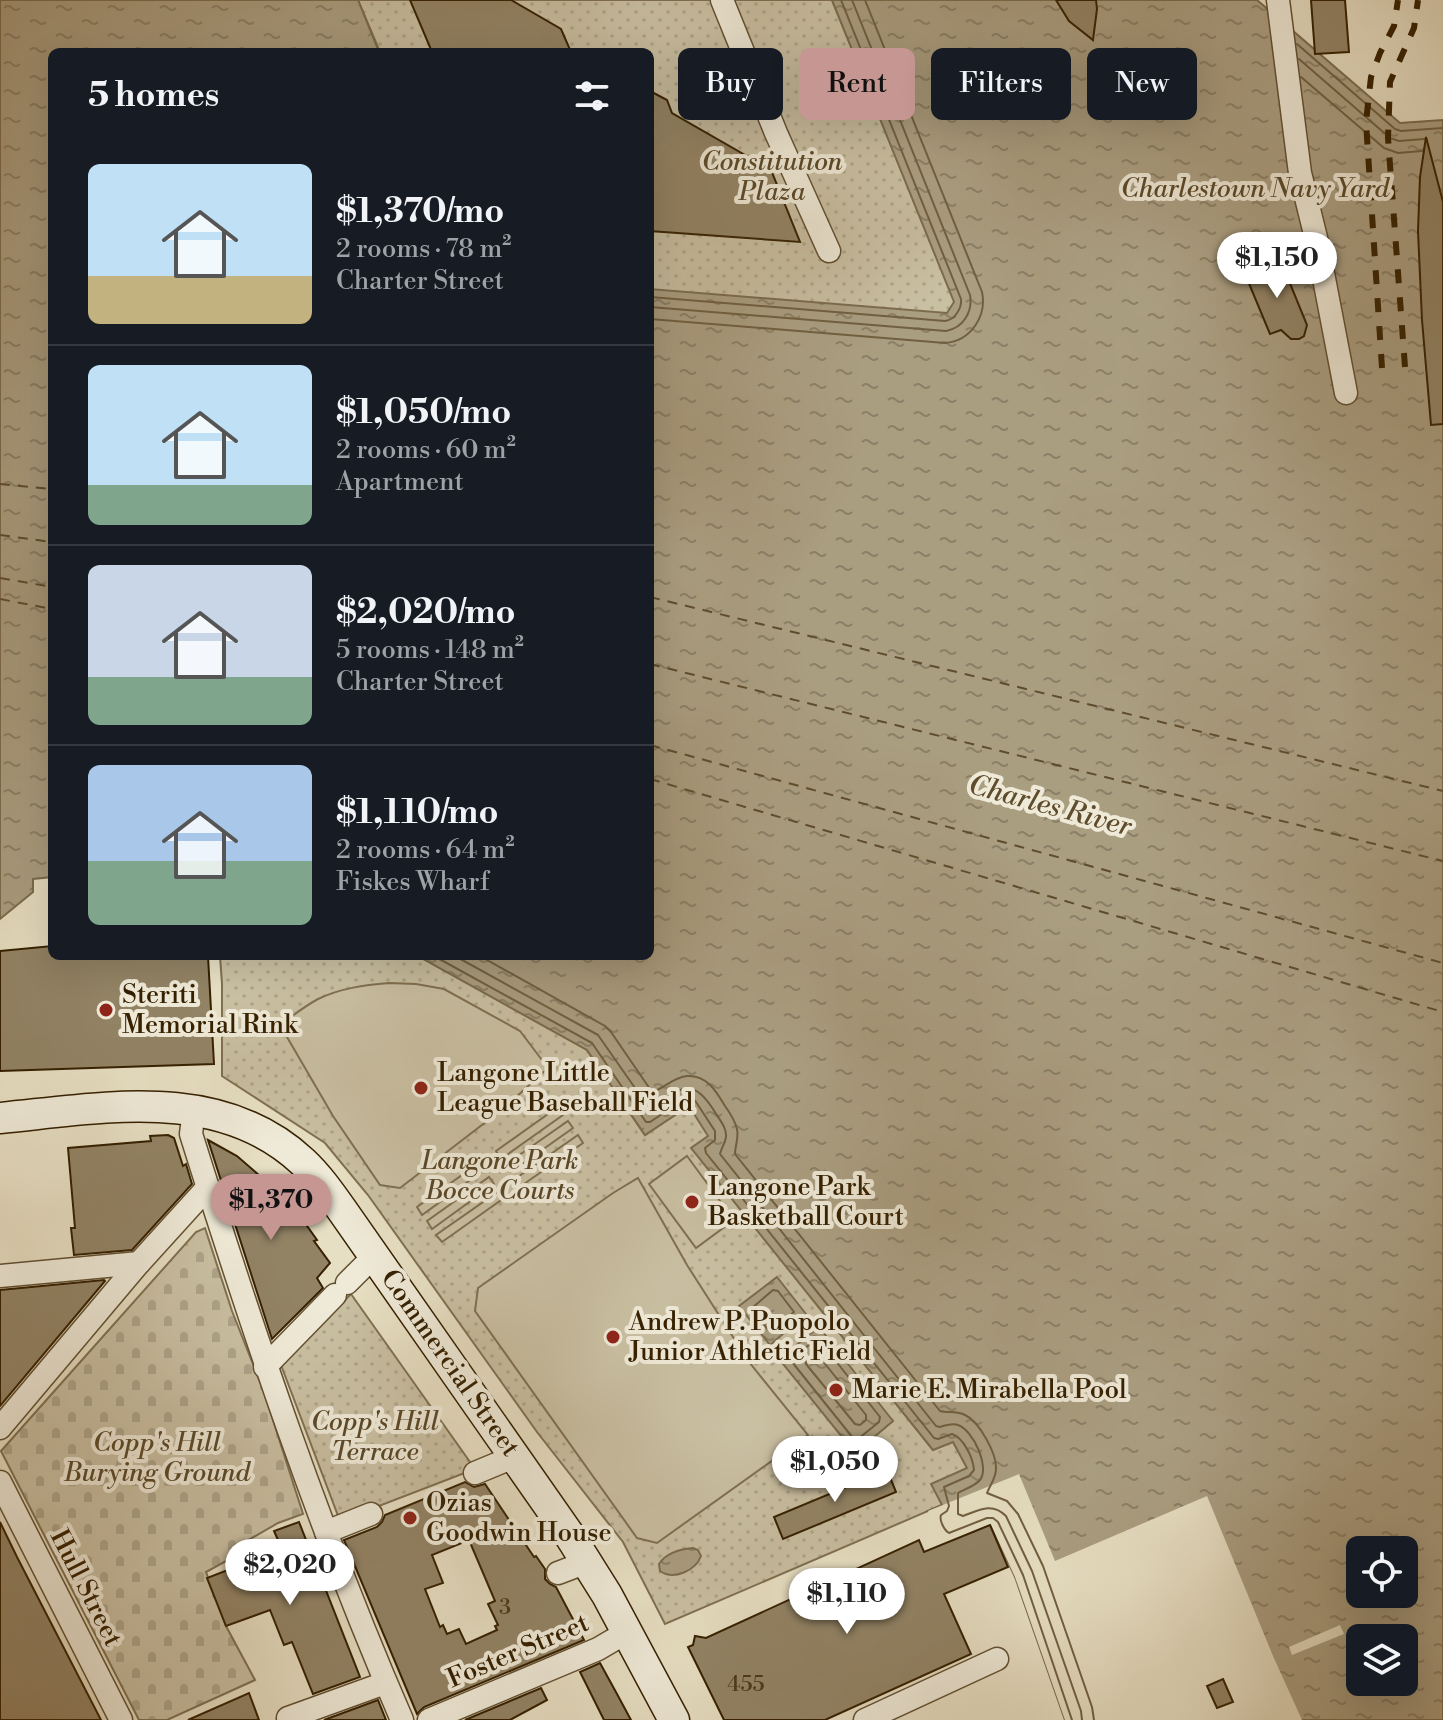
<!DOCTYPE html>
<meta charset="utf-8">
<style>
:root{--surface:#171b24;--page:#20242c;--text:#f1f3f6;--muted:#9ea1a6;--line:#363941;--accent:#c59692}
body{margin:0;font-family:"Libre Bodoni",serif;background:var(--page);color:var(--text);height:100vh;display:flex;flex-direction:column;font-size:30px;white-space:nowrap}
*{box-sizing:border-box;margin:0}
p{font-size:26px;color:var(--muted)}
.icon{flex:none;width:44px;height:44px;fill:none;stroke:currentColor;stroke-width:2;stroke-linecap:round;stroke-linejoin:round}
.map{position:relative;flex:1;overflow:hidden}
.side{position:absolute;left:48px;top:48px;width:606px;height:912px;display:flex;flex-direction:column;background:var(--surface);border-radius:12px;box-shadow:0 8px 32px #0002}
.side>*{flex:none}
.top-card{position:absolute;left:678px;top:48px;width:644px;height:72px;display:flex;gap:16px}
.controls{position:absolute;left:1346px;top:1536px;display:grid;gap:16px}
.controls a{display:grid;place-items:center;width:72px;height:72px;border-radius:12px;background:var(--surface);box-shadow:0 8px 32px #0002;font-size:40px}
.price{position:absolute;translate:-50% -68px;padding:0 18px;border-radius:28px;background:#fff;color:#222;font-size:26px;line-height:52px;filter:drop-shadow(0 2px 4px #0008)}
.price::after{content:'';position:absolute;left:50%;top:48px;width:24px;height:18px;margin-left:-12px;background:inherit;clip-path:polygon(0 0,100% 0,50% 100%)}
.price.selected{background:var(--accent);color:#111}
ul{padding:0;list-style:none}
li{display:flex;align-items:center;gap:24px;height:200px;padding:0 40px}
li+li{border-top:2px solid var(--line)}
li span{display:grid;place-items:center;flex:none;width:224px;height:160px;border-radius:12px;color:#555}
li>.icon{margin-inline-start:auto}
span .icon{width:96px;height:96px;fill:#fffc;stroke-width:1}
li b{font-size:34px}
h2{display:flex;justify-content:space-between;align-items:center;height:96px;padding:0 40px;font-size:34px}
.chip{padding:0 28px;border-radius:12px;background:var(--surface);box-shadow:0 8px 32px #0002;font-size:28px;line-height:72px}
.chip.selected{background:var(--accent);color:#111}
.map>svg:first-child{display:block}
.cemetery{fill:url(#cemetery-stones);stroke:#7f7051;stroke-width:2}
.park{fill:url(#park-dots);stroke:#7f7051;stroke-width:2}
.pitch{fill:#c9bfa2;stroke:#7f7051;stroke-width:2}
.water{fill:url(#water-ripples);stroke:#7b6c4d;stroke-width:2;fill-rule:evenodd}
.pier{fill:#e7dfc3}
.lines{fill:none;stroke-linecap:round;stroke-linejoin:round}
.shore{stroke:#705f40;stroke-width:2}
.ferry{stroke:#5e4c2d;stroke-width:2;stroke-dasharray:10 8;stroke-linecap:butt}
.building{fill:#928365;stroke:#352000;stroke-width:2;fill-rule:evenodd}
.street-casing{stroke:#625031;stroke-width:25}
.secondary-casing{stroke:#352000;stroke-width:33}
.street{stroke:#efead8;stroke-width:22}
.secondary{stroke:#efead8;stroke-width:30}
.rail{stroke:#352000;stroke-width:6;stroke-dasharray:14 14;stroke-linecap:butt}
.poi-dot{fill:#8f2418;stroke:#efead8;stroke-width:3}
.labels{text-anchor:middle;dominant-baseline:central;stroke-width:8;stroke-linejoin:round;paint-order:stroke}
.number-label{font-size:22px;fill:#4c3919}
.park-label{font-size:26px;font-style:italic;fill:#5a4828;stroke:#efead8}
.poi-label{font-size:26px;fill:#352000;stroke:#efead8;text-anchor:start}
.street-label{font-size:26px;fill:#352000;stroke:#efead8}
.water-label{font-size:28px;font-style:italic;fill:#5e4c2d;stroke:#efead8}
</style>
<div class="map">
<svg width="1443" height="1720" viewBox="0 0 1443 1720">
<defs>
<pattern id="cemetery-stones" width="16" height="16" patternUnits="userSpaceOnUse" patternTransform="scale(2)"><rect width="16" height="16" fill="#c9bfa2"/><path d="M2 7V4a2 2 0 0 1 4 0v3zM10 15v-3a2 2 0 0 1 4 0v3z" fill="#ada48a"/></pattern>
<pattern id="park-dots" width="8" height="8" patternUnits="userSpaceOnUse" patternTransform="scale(2)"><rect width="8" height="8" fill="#c9bfa2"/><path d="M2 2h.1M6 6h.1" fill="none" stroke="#ada48a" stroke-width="1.8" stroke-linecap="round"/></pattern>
<pattern id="water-ripples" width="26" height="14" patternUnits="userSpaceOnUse" patternTransform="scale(2)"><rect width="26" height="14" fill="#aa9e81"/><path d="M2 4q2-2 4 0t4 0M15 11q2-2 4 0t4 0" fill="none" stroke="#8b8067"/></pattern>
</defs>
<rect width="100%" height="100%" fill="#e7dfc3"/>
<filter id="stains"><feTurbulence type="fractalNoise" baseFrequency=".0025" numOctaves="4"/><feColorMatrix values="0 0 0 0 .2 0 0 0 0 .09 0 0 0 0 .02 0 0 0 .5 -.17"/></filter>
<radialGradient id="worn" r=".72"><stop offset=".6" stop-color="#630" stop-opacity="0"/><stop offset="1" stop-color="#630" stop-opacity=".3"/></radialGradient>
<!-- cemetery -->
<path class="cemetery" d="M 205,1228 L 232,1311 L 264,1392 L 303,1514 L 278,1523 L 245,1542 L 248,1549 L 206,1572 L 226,1626 L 255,1680 L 167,1720 L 139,1720 L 1,1451 L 196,1232 Z"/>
<!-- park -->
<g class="park">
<path d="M 358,0 L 832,0 L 955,302 L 947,314 L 650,290 L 650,52 L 380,52 Z"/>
<path d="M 220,956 L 418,956 L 587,1050 L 645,1135 L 689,1105 L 709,1136 L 692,1148 L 933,1450 L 953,1441 L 967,1468 L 942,1505 L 665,1624 L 623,1542 L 537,1432 L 368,1195 L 325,1143 L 222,1076 L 222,984 Z"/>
<path d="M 351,1294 L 475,1469 L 340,1521 L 281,1365 Z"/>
</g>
<!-- pitch -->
<g class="pitch">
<path d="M 389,983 L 416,984 L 444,989 L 520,1031 L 548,1068 L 504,1108 L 400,1188 L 380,1185 L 333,1116 L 280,1025 C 292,1016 305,1006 318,999 C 341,988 365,985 389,983 Z"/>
<path d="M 558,1107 L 563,1115 L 501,1159 L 496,1151 Z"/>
<path d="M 568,1121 L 573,1128 L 511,1172 L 505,1165 Z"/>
<path d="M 578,1135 L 583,1143 L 521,1186 L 515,1179 Z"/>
<path d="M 687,1156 L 734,1220 L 696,1248 L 649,1184 Z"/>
<path d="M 479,1163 L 484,1170 L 422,1215 L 417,1207 Z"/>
<path d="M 489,1177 L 494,1184 L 432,1229 L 427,1221 Z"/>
<path d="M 638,1178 L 687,1265 L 749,1362 L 808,1435 L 657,1543 L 637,1538 L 475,1311 L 478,1288 L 613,1193 Z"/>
<path d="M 499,1191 L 504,1198 L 442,1242 L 436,1235 Z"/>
</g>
<!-- water -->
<g class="water">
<path d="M 0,0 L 358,0 L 379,52 L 52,52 L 52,877 L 33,879 L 33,892 L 0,919 Z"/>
<path d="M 832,0 L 1257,0 L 1400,123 L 1443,120 L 1443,1720 L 1065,1720 L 1015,1577 L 991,1525 L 928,1511 L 942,1505 L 931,1484 L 967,1468 L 953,1442 L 933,1450 L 691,1148 L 708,1136 L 689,1106 L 645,1135 L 587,1050 L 418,956 L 650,956 L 650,289 L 947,313 L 954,302 ZM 1360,1550 L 1404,1550 L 1404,1594 L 1360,1594 ZM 1360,1638 L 1404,1638 L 1404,1682 L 1360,1682 Z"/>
<path d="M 777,1277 L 806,1314 L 770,1345 L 739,1306 Z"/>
<path d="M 819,1327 L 893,1421 L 855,1453 L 779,1359 Z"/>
<path d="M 693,1548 L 698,1550 L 701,1556 C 696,1570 674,1581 660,1571 L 659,1564 C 666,1553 681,1549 693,1548 Z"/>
</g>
<!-- pier -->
<g class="pier">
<path d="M 1019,1474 L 1055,1561 L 1207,1496 L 1273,1656 L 1302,1720 L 1065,1720 L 1015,1577 L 991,1525 L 943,1544 L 928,1511 Z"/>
<path d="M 1340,1625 L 1344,1634 L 1292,1655 L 1289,1647 Z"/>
</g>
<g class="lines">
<!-- shore -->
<g class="shore">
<path d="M 1297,44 L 1395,129 L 1401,131 L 1443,128"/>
<path d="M 1299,59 L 1390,138 L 1399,141 L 1424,139"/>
<path d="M 1301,77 L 1384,148 L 1398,153 L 1422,151"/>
<path d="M 650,297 L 945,321 C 955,320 962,308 961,299 L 841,0"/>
<path d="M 650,307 L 946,331 C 963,328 973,312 970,295 L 852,0"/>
<path d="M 650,319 L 945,343 C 971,341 987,316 982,292 L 865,0"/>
<path d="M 434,956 L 592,1043 L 646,1122 L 650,1122 L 685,1099 L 691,1098 L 696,1102 L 715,1131 L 715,1140 L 705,1148 L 706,1153 L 934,1438 L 938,1439 L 952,1434 C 964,1438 973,1458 974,1470 L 969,1476 L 944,1487 L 949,1506 L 947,1511 L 941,1515 C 939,1520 944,1530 949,1533 L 987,1518 L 993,1518 L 998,1522 L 1023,1575 L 1072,1720"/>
<path d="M 455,956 L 598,1035 L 649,1108 L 652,1108 C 680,1090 690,1074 713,1109 C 718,1118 727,1127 726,1137 C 725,1144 721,1148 720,1154 L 936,1426 L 940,1427 C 946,1425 952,1423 958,1425 C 973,1430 990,1467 980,1480 C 975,1486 965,1489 958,1493 L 958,1514 L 963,1516 C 979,1510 992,1502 1006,1516 L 1032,1571 L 1081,1711 L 1082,1720"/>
<path d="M 480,956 L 605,1026 L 611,1032 L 652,1092 C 664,1089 673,1077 687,1076 C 707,1075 716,1091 725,1106 C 730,1113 735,1120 737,1129 C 739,1138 735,1146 735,1154 L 940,1411 C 948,1413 957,1411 965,1415 C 979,1421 997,1454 996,1469 C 996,1478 990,1485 987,1493 L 1007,1501 L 1018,1514 L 1043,1566 L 1092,1707 L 1094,1720"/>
<path d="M 773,1290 L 778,1291 L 794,1312 L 771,1332 L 768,1330 L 752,1308 Z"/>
<path d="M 815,1340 L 820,1341 L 880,1417 L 879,1422 L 858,1439 L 853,1438 L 792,1362 L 793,1358 Z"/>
<path d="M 814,1354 L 818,1355 L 866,1415 L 866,1420 L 860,1425 L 855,1424 L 806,1364 L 806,1360 Z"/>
</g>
<!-- ferry -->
<g class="ferry">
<path d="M 0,484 L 52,489"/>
<path d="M 0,535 L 52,542"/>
<path d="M 0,578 L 52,587"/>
<path d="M 650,597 L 1443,791"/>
<path d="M 0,599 L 52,609"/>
<path d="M 650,664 L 1443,861"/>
<path d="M 650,745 L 1443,963"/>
<path d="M 650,779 L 1443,1012"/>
</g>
</g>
<!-- building -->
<g class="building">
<path d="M 410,0 L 511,0 L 561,29 L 571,52 L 432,52 Z"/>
<path d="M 1056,0 L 1096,0 L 1097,9 L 1093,40 L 1069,21 Z"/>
<path d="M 1311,0 L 1345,0 L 1349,52 L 1315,54 Z"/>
<path d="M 650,91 L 667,100 L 672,113 L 771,170 L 800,242 L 650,231 Z"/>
<path d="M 1426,137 L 1443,202 L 1443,424 L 1431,425 L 1422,320 L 1418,231 L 1420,177 Z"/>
<path d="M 1280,259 L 1307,325 L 1304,336 L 1299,339 L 1291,339 L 1281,330 L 1270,334 L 1245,274 Z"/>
<path d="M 52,946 L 52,956 L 208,956 L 214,1064 L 0,1071 L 0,951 Z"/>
<path d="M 168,1135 L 174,1138 L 183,1166 L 186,1164 L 192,1184 L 132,1250 L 74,1255 L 71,1228 L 75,1228 L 68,1148 L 151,1141 L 150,1136 Z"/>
<path d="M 208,1140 L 237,1156 L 268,1183 L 288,1204 L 290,1202 L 317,1240 L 314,1241 L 330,1263 L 317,1278 L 323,1288 L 272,1339 Z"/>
<path d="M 104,1280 L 105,1281 L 0,1406 L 0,1290 Z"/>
<path d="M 887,1470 L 896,1492 L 783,1539 L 774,1517 Z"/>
<path d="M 465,1482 L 474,1487 L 485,1484 L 534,1557 L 536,1556 L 545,1569 L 545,1579 L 550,1584 L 556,1587 L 584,1640 L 424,1707 L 417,1714 L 344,1540 L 377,1527 L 382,1522 L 385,1515 ZM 469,1540 L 495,1601 L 488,1604 L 498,1625 L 495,1626 L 497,1630 L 466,1644 L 459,1629 L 447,1634 L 443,1625 L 440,1627 L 425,1589 L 443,1583 L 432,1555 Z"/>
<path d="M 0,1522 L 17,1557 L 101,1720 L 0,1720 Z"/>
<path d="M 299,1522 L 360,1677 L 313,1694 L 292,1642 L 284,1645 L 270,1610 L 226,1626 L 207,1578 L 282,1549 L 274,1531 Z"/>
<path d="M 990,1525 L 1008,1567 L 944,1594 L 971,1654 L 825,1720 L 724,1720 L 688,1647 L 693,1645 L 695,1636 L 706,1638 L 919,1540 L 924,1552 Z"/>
<path d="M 600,1663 L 617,1694 L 631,1720 L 604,1720 L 580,1672 Z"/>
<path d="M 1223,1679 L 1233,1702 L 1217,1708 L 1207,1686 Z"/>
<path d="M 541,1688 L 547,1700 L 510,1720 L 465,1720 Z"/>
<path d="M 249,1693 L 259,1720 L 188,1720 Z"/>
<path d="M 378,1700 L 386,1720 L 324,1720 Z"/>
</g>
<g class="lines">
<defs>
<g id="street">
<path d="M 722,0 L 776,133 L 829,251"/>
<path d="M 1278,0 L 1300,173 L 1317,242 L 1346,393"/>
<path d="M 194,1109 L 191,1134 C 253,1332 319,1529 402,1720"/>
<path d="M 0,1276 L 139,1263"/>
<path d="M 347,1283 L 374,1256"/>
<path d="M 265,1367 L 335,1295"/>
<path d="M 0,1428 L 139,1263 L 208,1187"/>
<path d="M 475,1473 L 516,1456"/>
<path d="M 0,1482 L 121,1720"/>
<path d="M 326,1532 L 371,1514"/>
<path d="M 558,1573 L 587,1562"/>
<path d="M 288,1718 L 385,1683"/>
<path d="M 429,1720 L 598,1649 L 627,1632"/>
<path d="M 865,1720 L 997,1659"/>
</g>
<path id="secondary" d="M 0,1118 C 103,1108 220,1084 303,1162 C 318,1176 330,1193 342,1210 L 570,1536 L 607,1595 L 674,1720"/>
</defs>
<!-- street casing -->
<use href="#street" class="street-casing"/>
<!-- secondary casing -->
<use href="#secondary" class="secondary-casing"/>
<!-- street -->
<use href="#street" class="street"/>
<!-- secondary -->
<use href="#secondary" class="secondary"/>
<!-- rail -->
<g class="rail">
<path d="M 1405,367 L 1388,138 L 1390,82 L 1414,28 L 1418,0"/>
<path d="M 1382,368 L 1366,122 L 1371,77 L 1380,53 L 1394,26 L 1398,0"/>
</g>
</g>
<!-- markers -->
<g class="poi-dot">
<circle cx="106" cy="1010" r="8"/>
<circle cx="421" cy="1088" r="8"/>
<circle cx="692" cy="1202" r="8"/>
<circle cx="613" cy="1337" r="8"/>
<circle cx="836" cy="1390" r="8"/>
<circle cx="410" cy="1518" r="8"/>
</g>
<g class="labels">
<!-- number labels -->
<g class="number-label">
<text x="505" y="1607">3</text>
<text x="746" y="1684">455</text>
</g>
<!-- park labels -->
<g class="park-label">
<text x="772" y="162">Constitution<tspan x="772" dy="30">Plaza</tspan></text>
<text x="1255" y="189">Charlestown Navy Yard</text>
<text x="500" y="1161">Langone Park<tspan x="500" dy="30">Bocce Courts</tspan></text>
<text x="375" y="1422">Copp's Hill<tspan x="375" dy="30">Terrace</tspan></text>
<text x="157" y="1443">Copp's Hill<tspan x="157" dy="30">Burying Ground</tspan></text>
</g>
<!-- poi labels -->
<g class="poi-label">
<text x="122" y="995">Steriti<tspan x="122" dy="30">Memorial Rink</tspan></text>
<text x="437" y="1073">Langone Little<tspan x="437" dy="30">League Baseball Field</tspan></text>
<text x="708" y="1187">Langone Park<tspan x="708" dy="30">Basketball Court</tspan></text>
<text x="629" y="1322">Andrew P. Puopolo<tspan x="629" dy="30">Junior Athletic Field</tspan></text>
<text x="852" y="1390">Marie E. Mirabella Pool</text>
<text x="426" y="1503">Ozias<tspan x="426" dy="30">Goodwin House</tspan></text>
</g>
<!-- street labels -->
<g class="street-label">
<text transform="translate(450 1363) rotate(55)">Commercial Street</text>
<text transform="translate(86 1588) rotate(63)">Hull Street</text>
<text transform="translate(518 1651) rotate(-23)">Foster Street</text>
</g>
<!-- water labels -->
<g class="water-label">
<text transform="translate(1050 806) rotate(15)">Charles River</text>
</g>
</g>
<rect width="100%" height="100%" filter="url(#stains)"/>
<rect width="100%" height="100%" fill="url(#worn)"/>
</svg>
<div class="controls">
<a><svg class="icon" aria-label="locate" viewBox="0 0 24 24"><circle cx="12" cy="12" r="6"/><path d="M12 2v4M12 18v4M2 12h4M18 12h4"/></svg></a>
<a><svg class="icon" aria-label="layers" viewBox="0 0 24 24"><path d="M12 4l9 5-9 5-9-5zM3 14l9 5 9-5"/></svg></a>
</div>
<b class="price" style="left:1277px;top:300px">$1,150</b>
<b class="price selected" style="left:271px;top:1242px">$1,370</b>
<b class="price" style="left:835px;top:1504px">$1,050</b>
<b class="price" style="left:290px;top:1607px">$2,020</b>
<b class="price" style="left:847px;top:1636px">$1,110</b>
<div class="top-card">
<a class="chip">Buy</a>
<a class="chip selected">Rent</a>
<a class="chip">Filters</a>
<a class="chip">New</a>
</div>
<section class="side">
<h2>5 homes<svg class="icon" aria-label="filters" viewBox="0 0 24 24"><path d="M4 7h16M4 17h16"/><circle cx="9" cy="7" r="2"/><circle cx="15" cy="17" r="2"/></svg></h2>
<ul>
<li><span style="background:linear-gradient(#bfe0f5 70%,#c2b280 0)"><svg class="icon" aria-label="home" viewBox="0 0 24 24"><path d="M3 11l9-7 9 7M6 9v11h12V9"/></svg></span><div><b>$1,370/mo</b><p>2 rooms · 78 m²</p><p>Charter Street</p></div></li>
<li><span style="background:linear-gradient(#bfe0f5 75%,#7fa58c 0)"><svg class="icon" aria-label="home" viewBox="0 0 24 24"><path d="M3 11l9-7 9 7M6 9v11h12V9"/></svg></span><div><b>$1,050/mo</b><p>2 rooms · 60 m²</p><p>Apartment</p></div></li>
<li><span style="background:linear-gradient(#c9d6e8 70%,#7fa58c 0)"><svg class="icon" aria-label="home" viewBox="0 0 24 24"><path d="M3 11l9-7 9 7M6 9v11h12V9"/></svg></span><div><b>$2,020/mo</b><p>5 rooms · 148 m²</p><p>Charter Street</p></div></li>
<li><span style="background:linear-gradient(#a9c7e8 60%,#7fa58c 0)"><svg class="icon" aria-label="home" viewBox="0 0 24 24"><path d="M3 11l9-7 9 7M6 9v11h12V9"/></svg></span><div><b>$1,110/mo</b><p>2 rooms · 64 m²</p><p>Fiskes Wharf</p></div></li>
</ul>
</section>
</div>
